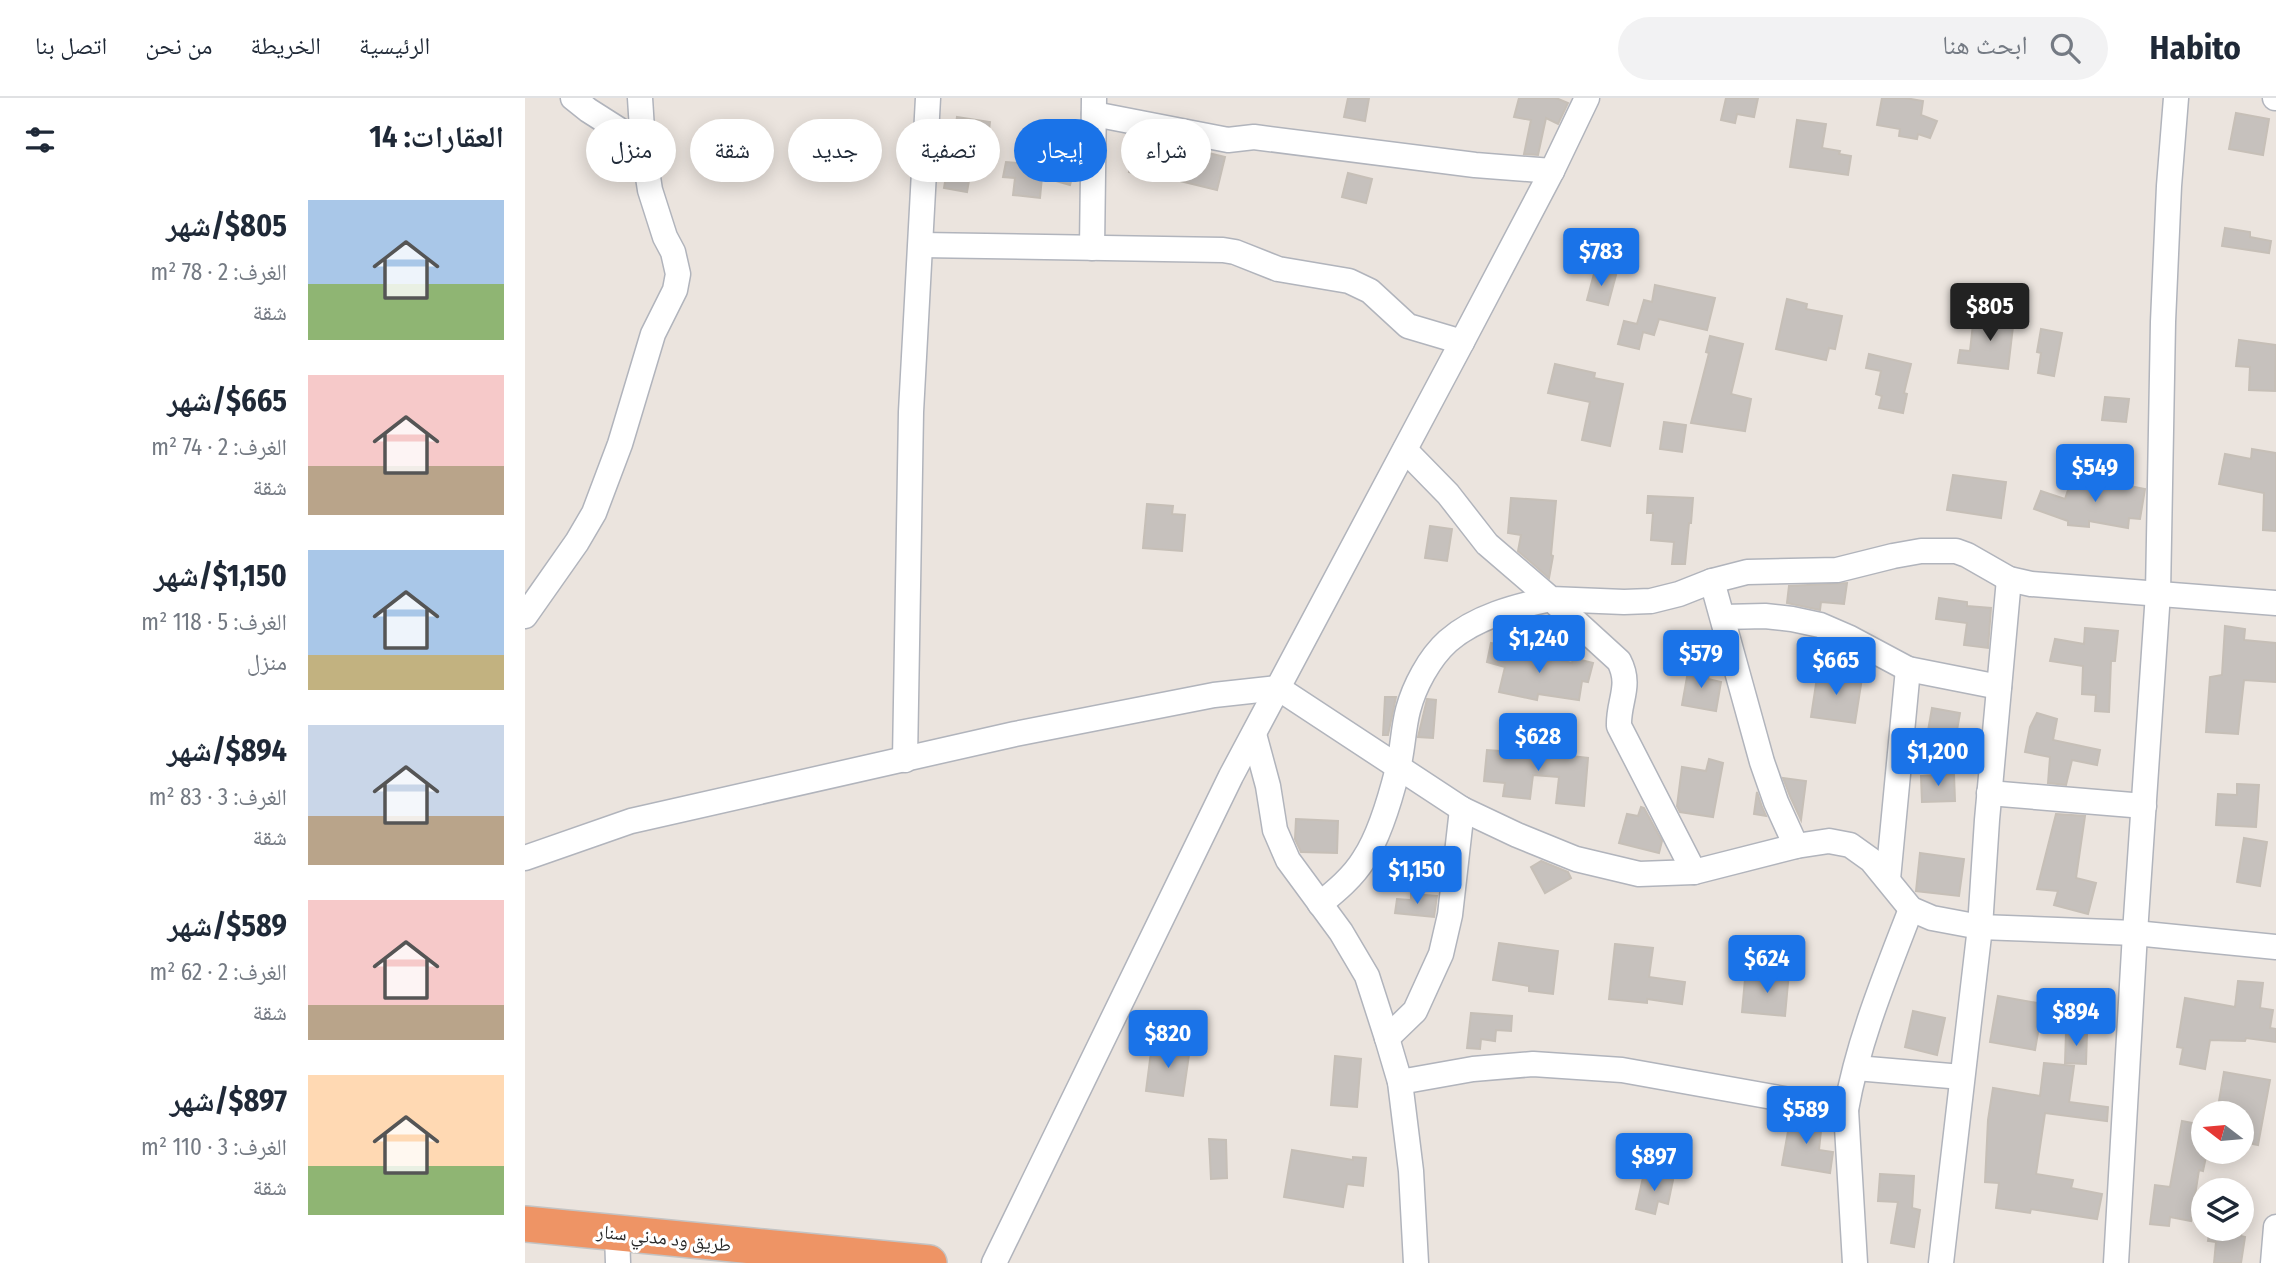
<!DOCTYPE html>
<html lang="ar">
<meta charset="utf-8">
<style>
:root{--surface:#fff;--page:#f2f2f3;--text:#1f2937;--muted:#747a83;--line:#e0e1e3;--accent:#1a73e8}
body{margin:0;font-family:"Fira Sans Condensed","Noto Naskh Arabic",sans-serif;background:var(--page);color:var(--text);direction:rtl;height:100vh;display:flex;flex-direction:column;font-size:26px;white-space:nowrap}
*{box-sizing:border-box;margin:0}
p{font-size:23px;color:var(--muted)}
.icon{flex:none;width:38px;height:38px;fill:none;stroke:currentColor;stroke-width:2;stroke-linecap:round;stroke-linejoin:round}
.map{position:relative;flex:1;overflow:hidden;direction:ltr}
.sheet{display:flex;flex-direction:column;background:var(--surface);width:525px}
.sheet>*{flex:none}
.banner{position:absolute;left:21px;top:21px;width:665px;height:63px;direction:rtl;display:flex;gap:14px}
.needle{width:46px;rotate:286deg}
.controls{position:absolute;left:1666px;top:1003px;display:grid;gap:14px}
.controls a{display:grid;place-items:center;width:63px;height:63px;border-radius:50%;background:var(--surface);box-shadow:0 4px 18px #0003;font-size:35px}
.price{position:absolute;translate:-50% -60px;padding:0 16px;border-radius:7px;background:var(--accent);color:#fff;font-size:23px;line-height:46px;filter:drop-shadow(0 2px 4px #0008)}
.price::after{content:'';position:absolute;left:50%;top:42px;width:21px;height:16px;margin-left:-10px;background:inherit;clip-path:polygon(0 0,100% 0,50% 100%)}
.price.selected{background:#222;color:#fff}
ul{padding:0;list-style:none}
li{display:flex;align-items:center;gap:21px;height:175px;padding:0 21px}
li span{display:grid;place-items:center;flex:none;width:196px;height:140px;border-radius:0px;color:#555}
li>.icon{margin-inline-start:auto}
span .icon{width:84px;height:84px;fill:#fffc;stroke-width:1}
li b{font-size:30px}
h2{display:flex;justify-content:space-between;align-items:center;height:84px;padding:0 21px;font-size:30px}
.pill{padding:0 24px;border-radius:32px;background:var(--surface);box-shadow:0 4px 18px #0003;font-size:24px;line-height:63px}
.pill.selected{background:var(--accent);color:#fff}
header{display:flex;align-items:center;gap:42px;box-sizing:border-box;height:98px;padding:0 35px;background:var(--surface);border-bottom:2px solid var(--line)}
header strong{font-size:33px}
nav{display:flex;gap:38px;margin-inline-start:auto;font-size:24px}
.search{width:490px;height:63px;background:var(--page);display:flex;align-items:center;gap:18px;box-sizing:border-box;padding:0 24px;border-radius:38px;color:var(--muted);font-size:26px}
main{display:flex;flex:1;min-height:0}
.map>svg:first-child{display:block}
.building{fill:#c6c1bd;stroke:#c6bfb7;stroke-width:2}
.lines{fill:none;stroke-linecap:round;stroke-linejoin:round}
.minor-casing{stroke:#b1b4bc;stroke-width:27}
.highway-casing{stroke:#c3c3c3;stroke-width:38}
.minor{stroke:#fff;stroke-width:24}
.highway{stroke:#ee9465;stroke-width:35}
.labels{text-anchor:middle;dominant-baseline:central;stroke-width:6;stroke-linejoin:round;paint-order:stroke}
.street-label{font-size:19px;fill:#2a2a2a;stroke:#fff}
</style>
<header>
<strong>Habito</strong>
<div class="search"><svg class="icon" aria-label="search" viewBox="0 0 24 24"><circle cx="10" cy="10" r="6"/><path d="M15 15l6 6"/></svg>ابحث هنا</div>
<nav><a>الرئيسية</a><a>الخريطة</a><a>من نحن</a><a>اتصل بنا</a></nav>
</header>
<main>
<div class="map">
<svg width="1751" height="1165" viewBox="0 0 1751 1165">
<rect width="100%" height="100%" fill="#ebe4de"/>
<!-- building -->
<g class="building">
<path d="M 823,0 L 844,0 L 840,23 L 819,19 Z"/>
<path d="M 994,0 L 1031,0 L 1043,5 L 1033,26 L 1021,20 L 1013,57 L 999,56 L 1006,22 L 989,19 Z"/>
<path d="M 1201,0 L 1233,0 L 1229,19 L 1212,16 L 1210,25 L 1196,22 Z"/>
<path d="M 1357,0 L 1380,0 L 1398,3 L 1396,17 L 1412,23 L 1405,40 L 1393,36 L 1392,41 L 1374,38 L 1375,31 L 1352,27 Z"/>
<path d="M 1711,15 L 1744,21 L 1738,57 L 1704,51 Z"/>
<path d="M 432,19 L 465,24 L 463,40 L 448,38 L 447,46 L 428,44 Z"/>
<path d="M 1272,22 L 1301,26 L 1297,50 L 1315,53 L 1314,56 L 1326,58 L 1323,77 L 1265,69 Z"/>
<path d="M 507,33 L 535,37 L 533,53 L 553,58 L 545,87 L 517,79 L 515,100 L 488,97 L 490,80 L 478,79 L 481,64 L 494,65 L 495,55 L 505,56 Z"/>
<path d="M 663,50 L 700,59 L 692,92 L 655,83 Z"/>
<path d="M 608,57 L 627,62 L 622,79 L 604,74 Z"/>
<path d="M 423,67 L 446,71 L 442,94 L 419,90 Z"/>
<path d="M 823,75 L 847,81 L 841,105 L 817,99 Z"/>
<path d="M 1700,130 L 1725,134 L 1725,139 L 1746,143 L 1744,155 L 1697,148 Z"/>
<path d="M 1070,172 L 1091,177 L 1083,207 L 1062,202 Z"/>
<path d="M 1130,187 L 1190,200 L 1182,232 L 1134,221 L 1129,237 L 1118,234 L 1114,251 L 1093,246 L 1099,223 L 1112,226 L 1119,202 L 1127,204 Z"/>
<path d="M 1262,201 L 1282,206 L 1281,211 L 1317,218 L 1310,251 L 1304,250 L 1301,262 L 1251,251 Z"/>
<path d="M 1460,216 L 1489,220 L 1483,271 L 1433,265 L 1435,252 L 1445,253 L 1448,226 L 1458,228 Z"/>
<path d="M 1516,231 L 1537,235 L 1529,278 L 1513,275 L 1516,255 L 1512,254 Z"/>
<path d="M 1185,238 L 1218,246 L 1206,296 L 1226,301 L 1220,333 L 1166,325 L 1184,255 L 1181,254 Z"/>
<path d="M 1714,242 L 1751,247 L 1750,293 L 1724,292 L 1725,269 L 1711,268 Z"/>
<path d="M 1344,256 L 1386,266 L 1379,295 L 1382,296 L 1378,315 L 1354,310 L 1357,298 L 1351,296 L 1356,273 L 1341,270 Z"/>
<path d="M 1030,266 L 1070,275 L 1069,280 L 1098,286 L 1085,348 L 1057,342 L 1065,304 L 1023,295 Z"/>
<path d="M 1580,299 L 1604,301 L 1601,324 L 1577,322 Z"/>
<path d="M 1139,324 L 1161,327 L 1157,354 L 1135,351 Z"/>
<path d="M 1727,351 L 1751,355 L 1751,433 L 1738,432 L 1739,395 L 1694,386 L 1700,356 L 1726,361 Z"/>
<path d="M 1428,377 L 1481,384 L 1476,420 L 1422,412 Z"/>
<path d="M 1574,382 L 1620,391 L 1615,421 L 1604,420 L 1603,430 L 1564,423 L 1564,429 L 1543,427 L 1543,423 L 1509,411 L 1516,393 L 1540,401 L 1546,383 L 1572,392 Z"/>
<path d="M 1123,398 L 1168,400 L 1166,425 L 1164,425 L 1160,466 L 1147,466 L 1149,444 L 1126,442 L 1128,415 L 1122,415 Z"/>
<path d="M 986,400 L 1031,403 L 1026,457 L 1028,458 L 1024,480 L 993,453 L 996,437 L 983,435 Z"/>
<path d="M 622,406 L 648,408 L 647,416 L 660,417 L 657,453 L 618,450 Z"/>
<path d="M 905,428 L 927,431 L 922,463 L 900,460 Z"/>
<path d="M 1322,485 L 1319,506 L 1296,504 L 1295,512 L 1262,505 L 1264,488 Z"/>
<path d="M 1414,500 L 1442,504 L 1442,508 L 1466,510 L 1463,550 L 1439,547 L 1442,525 L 1411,521 Z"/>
<path d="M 1700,528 L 1720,531 L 1719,542 L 1751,545 L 1751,584 L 1719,582 L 1713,636 L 1681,634 L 1685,579 L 1697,577 Z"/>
<path d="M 1560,530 L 1593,533 L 1590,563 L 1586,563 L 1584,614 L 1570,613 L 1571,597 L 1557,596 L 1558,568 L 1525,563 L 1530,541 L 1559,546 Z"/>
<path d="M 966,545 L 981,548 L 980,554 L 1026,564 L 1027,560 L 1047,565 L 1048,560 L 1068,565 L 1063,584 L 1057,583 L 1054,602 L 1013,596 L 1012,602 L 974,594 L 980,569 L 962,564 Z"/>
<path d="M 1164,568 L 1185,572 L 1183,581 L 1196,584 L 1191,613 L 1157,607 Z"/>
<path d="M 1293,573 L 1337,580 L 1330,625 L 1286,619 Z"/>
<path d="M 860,599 L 871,599 L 863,637 L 858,637 Z"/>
<path d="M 902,601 L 911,602 L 908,640 L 893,639 Z"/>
<path d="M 1407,610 L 1435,615 L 1428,655 L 1400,650 Z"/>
<path d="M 1512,615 L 1532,621 L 1528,642 L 1575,652 L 1572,667 L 1547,662 L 1541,687 L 1523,685 L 1525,659 L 1500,654 L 1505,629 Z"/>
<path d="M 975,650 L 1063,660 L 1059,708 L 1031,705 L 1034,679 L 1008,677 L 1005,701 L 978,698 L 980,685 L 959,683 L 962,652 L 975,653 Z"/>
<path d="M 1184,661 L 1198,665 L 1188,719 L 1155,714 L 1152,708 L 1157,669 L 1181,673 Z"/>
<path d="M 1429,676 L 1430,703 L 1397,704 L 1396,678 Z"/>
<path d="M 1258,680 L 1281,683 L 1276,722 L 1265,698 Z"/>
<path d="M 1712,686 L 1734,687 L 1731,729 L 1691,727 L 1693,696 L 1712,697 Z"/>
<path d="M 1232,694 L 1237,709 L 1241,718 L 1229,716 Z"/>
<path d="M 1116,709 L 1119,710 L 1137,743 L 1134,755 L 1094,745 L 1102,716 L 1113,718 Z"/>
<path d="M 1531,716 L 1560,718 L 1551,780 L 1571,785 L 1563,816 L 1529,807 L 1533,793 L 1512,791 Z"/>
<path d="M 771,721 L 813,723 L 812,755 L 776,754 L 770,741 Z"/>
<path d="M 1719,740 L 1742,744 L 1735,788 L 1712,784 Z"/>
<path d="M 1395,755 L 1439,761 L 1434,798 L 1391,793 Z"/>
<path d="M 1016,763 L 1043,774 L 1046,780 L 1020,795 L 1006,769 Z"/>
<path d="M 886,796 L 912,798 L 909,819 L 870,815 L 872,801 L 886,802 Z"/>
<path d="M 974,845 L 1033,853 L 1028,896 L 1004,893 L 1004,888 L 968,882 Z"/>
<path d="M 1090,846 L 1128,850 L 1124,879 L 1160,884 L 1157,906 L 1122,901 L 1122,905 L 1084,901 Z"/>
<path d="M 1250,872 L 1264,874 L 1260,918 L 1217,914 L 1220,881 L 1248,884 Z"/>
<path d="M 1713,883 L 1738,885 L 1735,910 L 1748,912 L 1745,930 L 1751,931 L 1751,944 L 1721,940 L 1720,943 L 1685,942 L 1680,971 L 1655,966 L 1658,950 L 1652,949 L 1660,900 L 1710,909 Z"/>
<path d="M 1473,898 L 1518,906 L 1510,952 L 1465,944 Z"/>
<path d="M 1388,913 L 1420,920 L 1412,957 L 1380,949 Z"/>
<path d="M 946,915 L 987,918 L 986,933 L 971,932 L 970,943 L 956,941 L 955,951 L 942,950 Z"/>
<path d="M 1541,934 L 1562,935 L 1561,966 L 1540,965 Z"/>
<path d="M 637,946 L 665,950 L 658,998 L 621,993 L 626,954 L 635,956 Z"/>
<path d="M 810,958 L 836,961 L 832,1009 L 806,1007 Z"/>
<path d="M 1519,965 L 1549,968 L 1544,1004 L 1583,1009 L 1582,1023 L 1520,1015 L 1511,1076 L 1548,1082 L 1546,1090 L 1577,1096 L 1572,1121 L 1506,1111 L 1505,1115 L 1471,1110 L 1474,1085 L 1460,1084 L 1463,1022 L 1468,990 L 1515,998 Z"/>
<path d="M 1699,974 L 1745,982 L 1733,1047 L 1717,1044 L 1717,1015 L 1692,1015 Z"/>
<path d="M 1266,1017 L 1297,1023 L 1294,1052 L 1308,1054 L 1305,1075 L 1257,1067 Z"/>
<path d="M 1657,1023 L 1678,1027 L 1678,1054 L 1682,1054 L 1678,1073 L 1674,1072 L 1666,1123 L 1645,1119 L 1644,1128 L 1625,1126 L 1630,1087 L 1645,1089 Z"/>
<path d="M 684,1041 L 701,1042 L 702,1080 L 686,1081 Z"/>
<path d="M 767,1052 L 828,1062 L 828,1059 L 841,1060 L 838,1088 L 822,1086 L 818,1109 L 759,1099 Z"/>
<path d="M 1119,1075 L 1148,1082 L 1143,1106 L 1133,1103 L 1130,1116 L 1111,1111 Z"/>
<path d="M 1355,1076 L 1389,1078 L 1387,1110 L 1395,1112 L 1389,1149 L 1366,1145 L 1373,1104 L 1353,1103 Z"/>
<path d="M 1685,1130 L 1717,1130 L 1716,1138 L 1720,1139 L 1716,1165 L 1689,1165 L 1691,1144 L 1683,1143 Z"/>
</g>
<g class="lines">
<defs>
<g id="minor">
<path d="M 48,0 L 63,12 L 118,47"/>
<path d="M 1750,0 L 1751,0"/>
<path d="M 569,16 L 703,42 L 729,39 L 950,67 L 1027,73"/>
<path d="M 396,147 L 698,152 L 710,154 L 753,171 L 824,183 L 845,193 L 883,228 L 937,244"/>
<path d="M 567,150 L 569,0"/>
<path d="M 880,352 L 923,396 L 962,446 L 1026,501 L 1099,504 L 1126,503 L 1154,496 L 1187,483 L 1222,474 L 1312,472 L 1368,458 L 1396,453 L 1431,453 L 1442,457 L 1484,481 L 1506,486 L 1751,505"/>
<path d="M 1187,483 L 1237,664 L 1251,704 L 1271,748"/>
<path d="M 0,518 L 52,444 L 69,415 L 95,346 L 128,236 L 150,192 L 153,176 L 148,154 L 140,139 L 125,92 L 118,47 L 115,0"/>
<path d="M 1198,519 L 1240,518 L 1267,521 L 1295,527 L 1325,540 L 1383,571 L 1474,589"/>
<path d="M 729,636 L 743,688 L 750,732 L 763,762 L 816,834 L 842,878 L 862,940 L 875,984 L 886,1073 L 891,1165"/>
<path d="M 380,662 L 386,314 L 403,0"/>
<path d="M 1464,695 L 1619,708"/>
<path d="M 0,760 L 106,723 L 490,636 L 689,597 L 753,590 L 937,711 L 992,737 L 1051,761 L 1114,776 L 1169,774 L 1271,748 L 1304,743 L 1325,747 L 1346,762 L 1386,811 L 1407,820 L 1455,829 L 1610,835 L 1751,849"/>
<path d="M 1363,781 L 1383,571"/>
<path d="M 795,806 C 811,793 828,779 839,761 C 855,737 866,698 873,670 C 878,651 878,631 883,612 C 889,589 904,560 923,543 C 950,519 991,508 1026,501 L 1094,563 C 1107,588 1093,603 1094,628 L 1169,774"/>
<path d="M 862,940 L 890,913 L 916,856 L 925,817 L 937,711"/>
<path d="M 1331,970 L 1437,979"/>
<path d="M 875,984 L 948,971 L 1008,966 L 1097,972 L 1321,1012"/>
<path d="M 92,1135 L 93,1165"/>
<path d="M 469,1165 L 706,678 L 937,244 L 1027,73 L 1062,0"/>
<path d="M 1330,1165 L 1321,1012 C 1333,943 1361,876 1386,811"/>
<path d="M 1416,1165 L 1455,829 L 1462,722 L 1484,481"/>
<path d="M 1591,1165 L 1610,835 L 1633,495 L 1638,224 L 1644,88 L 1651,0"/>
<path d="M 1748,1165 L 1751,1129"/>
</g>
<path id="highway" d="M 0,1126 L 404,1165"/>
</defs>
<!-- minor casing -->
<use href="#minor" class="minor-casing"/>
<!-- highway casing -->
<use href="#highway" class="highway-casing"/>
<!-- minor -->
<use href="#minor" class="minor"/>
<!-- highway -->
<use href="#highway" class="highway"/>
</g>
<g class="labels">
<!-- street labels -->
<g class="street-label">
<text transform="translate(139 1140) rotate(6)">طريق ود مدني سنار</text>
</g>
</g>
</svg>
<div class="controls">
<a><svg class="needle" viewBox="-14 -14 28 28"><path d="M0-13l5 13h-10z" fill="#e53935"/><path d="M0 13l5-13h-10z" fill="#747a83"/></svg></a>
<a><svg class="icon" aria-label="layers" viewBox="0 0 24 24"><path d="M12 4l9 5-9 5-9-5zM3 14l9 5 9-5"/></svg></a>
</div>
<b class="price" style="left:1076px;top:190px">$783</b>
<b class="price selected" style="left:1465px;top:245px">$805</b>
<b class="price" style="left:1570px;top:406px">$549</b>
<b class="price" style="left:1014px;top:577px">$1,240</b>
<b class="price" style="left:1176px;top:592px">$579</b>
<b class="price" style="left:1311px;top:599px">$665</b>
<b class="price" style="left:1013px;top:675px">$628</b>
<b class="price" style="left:1413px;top:690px">$1,200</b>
<b class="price" style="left:892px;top:808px">$1,150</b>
<b class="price" style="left:1242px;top:897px">$624</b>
<b class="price" style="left:1551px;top:950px">$894</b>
<b class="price" style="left:643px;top:972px">$820</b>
<b class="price" style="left:1281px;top:1048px">$589</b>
<b class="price" style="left:1129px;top:1095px">$897</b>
<div class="banner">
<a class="pill">شراء</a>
<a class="pill selected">إيجار</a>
<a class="pill">تصفية</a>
<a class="pill">جديد</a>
<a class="pill">شقة</a>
<a class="pill">منزل</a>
</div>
</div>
<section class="sheet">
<h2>العقارات: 14<svg class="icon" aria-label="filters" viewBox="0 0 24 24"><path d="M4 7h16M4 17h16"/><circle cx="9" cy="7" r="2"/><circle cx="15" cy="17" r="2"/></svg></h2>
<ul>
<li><span style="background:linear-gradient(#a9c7e8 60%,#8fb573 0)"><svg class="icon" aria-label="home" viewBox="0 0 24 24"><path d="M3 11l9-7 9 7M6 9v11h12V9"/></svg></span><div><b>$805/شهر</b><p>الغرف: 2 · 78 m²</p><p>شقة</p></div></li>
<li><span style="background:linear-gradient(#f6c9c9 65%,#b9a48a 0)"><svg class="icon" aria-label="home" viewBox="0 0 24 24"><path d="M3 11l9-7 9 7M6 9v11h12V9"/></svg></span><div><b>$665/شهر</b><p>الغرف: 2 · 74 m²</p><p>شقة</p></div></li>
<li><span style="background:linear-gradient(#a9c7e8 75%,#c2b280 0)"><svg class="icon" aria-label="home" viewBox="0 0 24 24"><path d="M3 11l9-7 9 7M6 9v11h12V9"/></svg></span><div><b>$1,150/شهر</b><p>الغرف: 5 · 118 m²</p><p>منزل</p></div></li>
<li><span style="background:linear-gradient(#c9d6e8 65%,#b9a48a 0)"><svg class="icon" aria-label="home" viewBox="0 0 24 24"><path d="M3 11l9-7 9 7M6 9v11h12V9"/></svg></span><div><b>$894/شهر</b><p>الغرف: 3 · 83 m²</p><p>شقة</p></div></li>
<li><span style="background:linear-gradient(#f6c9c9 75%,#b9a48a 0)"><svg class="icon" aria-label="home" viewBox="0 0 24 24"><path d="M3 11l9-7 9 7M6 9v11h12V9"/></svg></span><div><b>$589/شهر</b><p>الغرف: 2 · 62 m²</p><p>شقة</p></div></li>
<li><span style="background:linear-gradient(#ffd9b3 65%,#8fb573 0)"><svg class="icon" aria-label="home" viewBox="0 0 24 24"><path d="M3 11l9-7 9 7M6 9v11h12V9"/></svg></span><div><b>$897/شهر</b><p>الغرف: 3 · 110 m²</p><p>شقة</p></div></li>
</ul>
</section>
</main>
